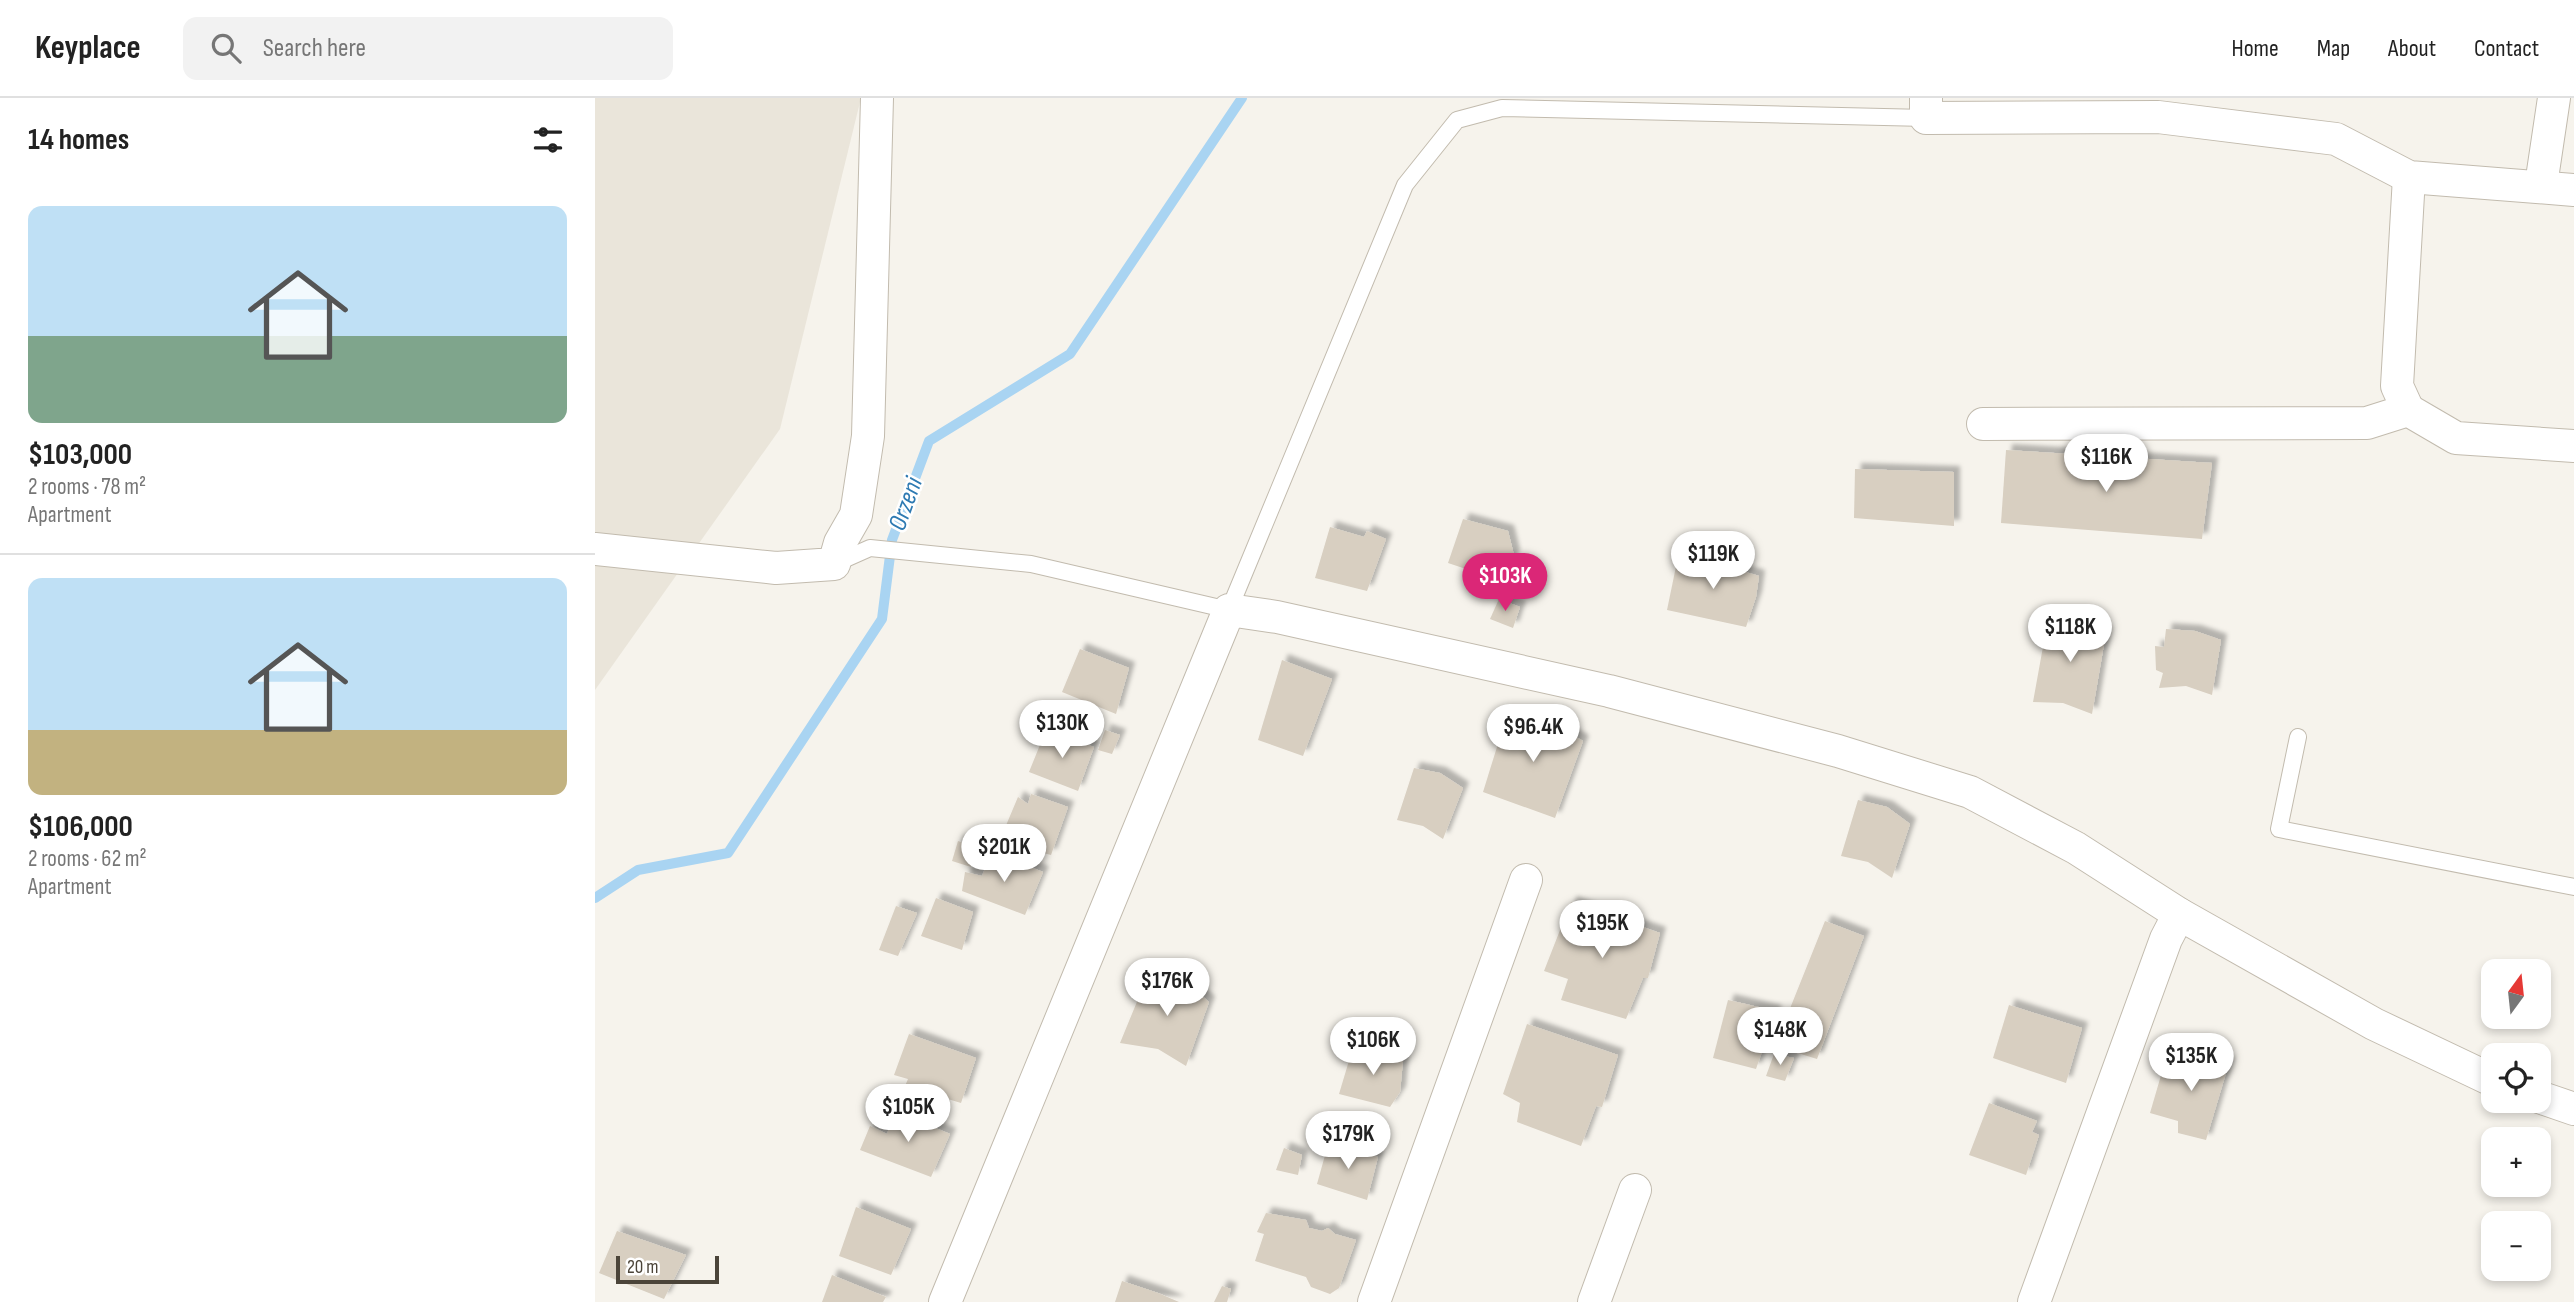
<!DOCTYPE html>
<meta charset="utf-8">
<style>
:root{--surface:#fff;--page:#f2f2f2;--text:#222;--muted:#767676;--line:#e0e0e0;--accent:#db2777}
body{margin:0;font-family:"Sofia Sans Condensed",sans-serif;background:var(--page);color:var(--text);height:100vh;display:flex;flex-direction:column;font-size:26px;white-space:nowrap}
*{box-sizing:border-box;margin:0}
p{font-size:23px;color:var(--muted)}
.icon{flex:none;width:38px;height:38px;fill:none;stroke:currentColor;stroke-width:2;stroke-linecap:round;stroke-linejoin:round}
.map{position:relative;flex:1;overflow:hidden}
.panel{display:flex;flex-direction:column;background:var(--surface);width:595px}
.panel>*{flex:none}
.needle{width:46px;rotate:15deg}
.fabs{position:absolute;left:1886px;top:861px;display:grid;gap:14px}
.fabs a{display:grid;place-items:center;width:70px;height:70px;border-radius:14px;background:var(--surface);box-shadow:0 4px 10px #0003;font-size:35px}
.scale{position:absolute;left:21px;bottom:18px;width:103px;box-sizing:border-box;padding-left:7px;border:4px solid #4b4439;border-top:0;font-size:19px;line-height:24px;white-space:nowrap;color:#4b4439;-webkit-text-stroke:5px #fff;paint-order:stroke}
.price{position:absolute;translate:-50% -60px;padding:0 16px;border-radius:24px;background:#fff;color:#222;font-size:23px;line-height:46px;filter:drop-shadow(0 2px 4px #0008)}
.price::after{content:'';position:absolute;left:50%;top:42px;width:21px;height:16px;margin-left:-10px;background:inherit;clip-path:polygon(0 0,100% 0,50% 100%)}
.price.current{background:var(--accent);color:#fff}
ul{padding:0;list-style:none}
li{display:grid;align-content:center;gap:14px;height:371px;padding:0 28px}
li+li{border-top:2px solid var(--line)}
li span{display:grid;place-items:center;height:217px;border-radius:14px;color:#555}
li>.icon{margin-inline-start:auto}
span .icon{width:126px;height:126px;fill:#fffc;stroke-width:1}
li b{font-size:30px}
h2{display:flex;justify-content:space-between;align-items:center;height:84px;padding:0 28px;font-size:30px}
header{display:flex;align-items:center;gap:42px;box-sizing:border-box;height:98px;padding:0 35px;background:var(--surface);border-bottom:2px solid var(--line)}
header strong{font-size:33px}
nav{display:flex;gap:38px;margin-inline-start:auto;font-size:24px}
.search{width:490px;height:63px;background:var(--page);display:flex;align-items:center;gap:18px;box-sizing:border-box;padding:0 24px;border-radius:14px;color:var(--muted);font-size:26px}
main{display:flex;flex:1;min-height:0}
.map>svg:first-child{display:block}
.residential{fill:#eae5da}
.lines{fill:none;stroke-linecap:round;stroke-linejoin:round}
.stream{stroke:#a9d4f2;stroke-width:10}
.building{fill:#d8cfc1;filter:url(#shadow)}
.service-casing{stroke:#c2bbae;stroke-width:18}
.minor-casing{stroke:#c2bbae;stroke-width:34}
.service{stroke:#fff;stroke-width:16}
.minor{stroke:#fff;stroke-width:32}
.labels{text-anchor:middle;dominant-baseline:central;stroke-width:5;stroke-linejoin:round;paint-order:stroke}
.water-label{font-size:26px;font-style:italic;fill:#2e7ab2;stroke:#fff}
</style>
<header>
<strong>Keyplace</strong>
<div class="search"><svg class="icon" aria-label="search" viewBox="0 0 24 24"><circle cx="10" cy="10" r="6"/><path d="M15 15l6 6"/></svg>Search here</div>
<nav><a>Home</a><a>Map</a><a>About</a><a>Contact</a></nav>
</header>
<main>
<section class="panel">
<h2>14 homes<svg class="icon" aria-label="filters" viewBox="0 0 24 24"><path d="M4 7h16M4 17h16"/><circle cx="9" cy="7" r="2"/><circle cx="15" cy="17" r="2"/></svg></h2>
<ul>
<li><span style="background:linear-gradient(#bfe0f5 60%,#7fa58c 0)"><svg class="icon" aria-label="home" viewBox="0 0 24 24"><path d="M3 11l9-7 9 7M6 9v11h12V9"/></svg></span><div><b>$103,000</b><p>2 rooms · 78 m²</p><p>Apartment</p></div></li>
<li><span style="background:linear-gradient(#bfe0f5 70%,#c2b280 0)"><svg class="icon" aria-label="home" viewBox="0 0 24 24"><path d="M3 11l9-7 9 7M6 9v11h12V9"/></svg></span><div><b>$106,000</b><p>2 rooms · 62 m²</p><p>Apartment</p></div></li>
</ul>
</section>
<div class="map">
<svg width="1979" height="1204" viewBox="0 0 1979 1204">
<defs>
<filter id="shadow"><feDropShadow dx="6" dy="-6" stdDeviation="2" flood-color="#0004"/></filter>
</defs>
<rect width="100%" height="100%" fill="#f6f3ec"/>
<!-- residential -->
<path class="residential" d="M 0,0 L 266,0 L 185,331 L 0,592 Z"/>
<g class="lines">
<!-- stream -->
<path class="stream" d="M 0,800 L 43,772 L 133,755 L 287,521 L 297,442 L 334,343 L 475,256 L 647,0"/>
</g>
<!-- building -->
<g class="building">
<path d="M 1411,352 L 1617,365 L 1607,441 L 1406,425 Z"/>
<path d="M 1260,371 L 1359,374 L 1359,428 L 1259,420 Z"/>
<path d="M 868,421 L 913,433 L 919,457 L 907,483 L 853,465 Z"/>
<path d="M 735,429 L 769,439 L 772,433 L 791,441 L 772,493 L 720,480 Z"/>
<path d="M 1084,454 L 1164,478 L 1161,499 L 1151,529 L 1072,512 Z"/>
<path d="M 904,501 L 925,509 L 918,530 L 895,521 Z"/>
<path d="M 1453,521 L 1486,523 L 1511,535 L 1497,616 L 1468,605 L 1438,604 Z"/>
<path d="M 1571,531 L 1600,533 L 1626,542 L 1617,597 L 1591,588 L 1564,590 L 1568,575 L 1561,572 L 1560,548 L 1569,549 Z"/>
<path d="M 485,551 L 534,570 L 521,616 L 467,594 Z"/>
<path d="M 687,562 L 737,581 L 708,658 L 663,642 Z"/>
<path d="M 946,619 L 988,643 L 960,720 L 888,694 L 911,620 Z"/>
<path d="M 451,632 L 499,649 L 483,693 L 434,674 Z"/>
<path d="M 510,632 L 525,637 L 517,656 L 503,652 Z"/>
<path d="M 819,670 L 845,675 L 868,690 L 848,741 L 828,728 L 802,722 Z"/>
<path d="M 436,696 L 473,709 L 456,757 L 404,744 L 423,699 L 433,706 Z"/>
<path d="M 1263,702 L 1292,709 L 1315,726 L 1297,780 L 1273,764 L 1246,758 Z"/>
<path d="M 363,743 L 382,749 L 376,769 L 357,763 Z"/>
<path d="M 397,754 L 448,774 L 430,817 L 367,793 L 370,774 L 387,778 Z"/>
<path d="M 341,800 L 378,814 L 367,852 L 326,838 Z"/>
<path d="M 976,804 L 1065,835 L 1053,880 L 1048,880 L 1031,921 L 966,902 L 973,881 L 949,873 Z"/>
<path d="M 301,808 L 322,815 L 303,858 L 284,852 Z"/>
<path d="M 1230,823 L 1269,838 L 1222,961 L 1180,948 Z"/>
<path d="M 553,877 L 589,882 L 614,904 L 591,968 L 563,951 L 525,945 Z"/>
<path d="M 1133,902 L 1181,913 L 1161,971 L 1118,960 Z"/>
<path d="M 1414,907 L 1487,930 L 1471,985 L 1398,960 Z"/>
<path d="M 932,926 L 1023,957 L 1007,1009 L 1001,1008 L 986,1048 L 922,1024 L 925,1005 L 908,996 Z"/>
<path d="M 314,936 L 381,960 L 366,1005 L 310,988 L 313,981 L 299,977 Z"/>
<path d="M 759,946 L 808,962 L 805,994 L 795,1009 L 744,996 Z"/>
<path d="M 1585,950 L 1634,965 L 1611,1042 L 1583,1035 L 1583,1023 L 1555,1015 L 1567,974 L 1574,976 Z"/>
<path d="M 1179,956 L 1199,960 L 1190,983 L 1171,978 Z"/>
<path d="M 1394,1005 L 1442,1023 L 1437,1034 L 1444,1037 L 1431,1077 L 1374,1057 Z"/>
<path d="M 300,1013 L 355,1036 L 336,1079 L 265,1052 L 275,1028 L 292,1036 Z"/>
<path d="M 734,1043 L 783,1059 L 772,1102 L 722,1086 Z"/>
<path d="M 689,1050 L 707,1057 L 703,1077 L 681,1072 Z"/>
<path d="M 261,1109 L 316,1131 L 296,1177 L 244,1158 Z"/>
<path d="M 671,1115 L 711,1122 L 714,1130 L 727,1133 L 733,1130 L 740,1136 L 761,1142 L 744,1190 L 735,1196 L 716,1189 L 711,1179 L 660,1163 L 669,1136 L 662,1134 Z"/>
<path d="M 22,1133 L 91,1157 L 69,1201 L 4,1175 Z"/>
<path d="M 237,1177 L 291,1199 L 288,1204 L 227,1204 Z"/>
<path d="M 527,1183 L 563,1195 L 584,1204 L 520,1204 Z"/>
<path d="M 627,1188 L 636,1191 L 632,1204 L 619,1204 Z"/>
</g>
<g class="lines">
<defs>
<g id="service">
<path d="M 239,466 L 275,450 L 436,466 L 634,512 L 810,87 L 862,22 L 907,10 L 1331,20"/>
<path d="M 1703,639 L 1684,731 L 1979,789"/>
</g>
<g id="minor">
<path d="M 1331,0 L 1331,20 L 1563,19 L 1741,41 L 1814,79 L 1979,92"/>
<path d="M 1946,87 L 1959,0"/>
<path d="M 1813,312 L 1802,288 L 1814,79"/>
<path d="M 1388,326 L 1772,325 L 1813,312 L 1861,340 L 1979,348"/>
<path d="M 0,451 L 181,470 L 239,466 L 245,445 L 261,417 L 273,338 L 282,0"/>
<path d="M 1944,999 L 1979,1011"/>
<path d="M 350,1204 L 634,512 L 682,519 L 1014,593 L 1243,653 L 1375,694 L 1481,750 L 1584,816 L 1779,926 L 1899,983"/>
<path d="M 779,1204 L 931,782"/>
<path d="M 999,1204 L 1040,1092"/>
<path d="M 1439,1204 L 1571,841 L 1584,816"/>
</g>
</defs>
<!-- service casing -->
<use href="#service" class="service-casing"/>
<!-- minor casing -->
<use href="#minor" class="minor-casing"/>
<!-- service -->
<use href="#service" class="service"/>
<!-- minor -->
<use href="#minor" class="minor"/>
</g>
<g class="labels">
<!-- water labels -->
<g class="water-label">
<text transform="translate(311 406) rotate(-70)">Orzeni</text>
</g>
</g>
</svg>
<div class="fabs">
<a><svg class="needle" viewBox="-14 -14 28 28"><path d="M0-13l5 13h-10z" fill="#e53935"/><path d="M0 13l5-13h-10z" fill="#767676"/></svg></a>
<a><svg class="icon" aria-label="locate" viewBox="0 0 24 24"><circle cx="12" cy="12" r="6"/><path d="M12 2v4M12 18v4M2 12h4M18 12h4"/></svg></a>
<a>+</a>
<a>−</a>
</div>
<div class="scale">20 m</div>
<b class="price" style="left:1511px;top:396px">$116K</b>
<b class="price" style="left:1118px;top:493px">$119K</b>
<b class="price current" style="left:910px;top:515px">$103K</b>
<b class="price" style="left:1475px;top:566px">$118K</b>
<b class="price" style="left:467px;top:662px">$130K</b>
<b class="price" style="left:938px;top:666px">$96.4K</b>
<b class="price" style="left:409px;top:786px">$201K</b>
<b class="price" style="left:1007px;top:862px">$195K</b>
<b class="price" style="left:572px;top:920px">$176K</b>
<b class="price" style="left:1185px;top:969px">$148K</b>
<b class="price" style="left:778px;top:979px">$106K</b>
<b class="price" style="left:1596px;top:995px">$135K</b>
<b class="price" style="left:313px;top:1046px">$105K</b>
<b class="price" style="left:753px;top:1073px">$179K</b>
</div>
</main>
